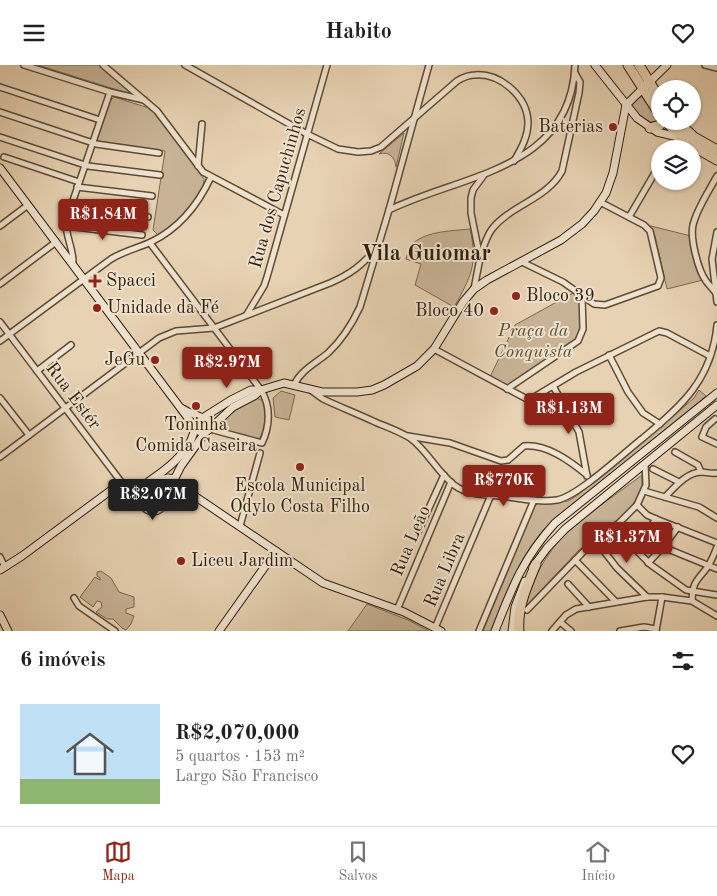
<!DOCTYPE html>
<html lang="pt">
<meta charset="utf-8">
<style>
:root{--surface:#fff;--page:#f2f2f2;--text:#202124;--muted:#757577;--line:#e0e0e0;--accent:#8f2418}
body{margin:0;font-family:"Old Standard TT",serif;background:var(--page);color:var(--text);height:100vh;display:flex;flex-direction:column;font-size:19px;white-space:nowrap}
*{box-sizing:border-box;margin:0}
p{font-size:16px;color:var(--muted)}
.icon{flex:none;width:28px;height:28px;fill:none;stroke:currentColor;stroke-width:2;stroke-linecap:round;stroke-linejoin:round}
.map{position:relative;height:566px;overflow:hidden}
.panel{display:flex;flex-direction:column;background:var(--surface);flex:1}
.panel>*{flex:none}
.fabs{position:absolute;left:651px;top:15px;display:grid;gap:10px}
.fabs a{display:grid;place-items:center;width:50px;height:50px;border-radius:50%;background:var(--surface);box-shadow:0 1px 4px #0004;font-size:25px}
.price{position:absolute;translate:-50% -42px;padding:0 11px;border-radius:5px;background:var(--accent);color:#fff;font-size:16px;line-height:32px;filter:drop-shadow(0 1px 2px #0008)}
.price::after{content:'';position:absolute;left:50%;top:30px;width:15px;height:11px;margin-left:-8px;background:inherit;clip-path:polygon(0 0,100% 0,50% 100%)}
.price.on{background:#222;color:#fff}
ul{padding:0;list-style:none}
li{display:flex;align-items:center;gap:15px;height:125px;padding:0 20px}
li+li{border-top:1px solid var(--line)}
li span{display:grid;place-items:center;flex:none;width:140px;height:100px;border-radius:0px;color:#555}
li>.icon{margin-inline-start:auto}
span .icon{width:60px;height:60px;fill:#fffc;stroke-width:1}
li b{font-size:21px}
h2{display:flex;justify-content:space-between;align-items:center;height:60px;padding:0 20px;font-size:21px}
header{display:flex;justify-content:space-between;align-items:center;height:65px;padding:0 20px;background:var(--surface);font-size:22px;font-weight:600}
.dock{display:flex;justify-content:space-around;align-items:center;height:70px;border-top:1px solid var(--line);background:var(--surface);font-size:14px;color:var(--muted)}
.dock a{display:grid;justify-items:center;gap:2px}
.dock .on{color:var(--accent)}
.map>svg:first-child{display:block}
.green{fill:#c8b396;stroke:#7c6850}
.lines{fill:none;stroke-linecap:round;stroke-linejoin:round}
.street-casing{stroke:#5d4b34;stroke-width:8}
.secondary-casing{stroke:#2f1e09;stroke-width:9}
.highway-casing{stroke:#2f1e09;stroke-width:11}
.street{stroke:#efe2ce;stroke-width:5}
.secondary{stroke:#efe2ce;stroke-width:7}
.highway{stroke:#e7d2b3;stroke-width:9}
.poi-dot{fill:#8f2418;stroke:#efe2ce;stroke-width:2}
.labels{text-anchor:middle;dominant-baseline:central;stroke-width:4;stroke-linejoin:round;paint-order:stroke}
.poi-label{font-size:18px;fill:#2f1e09;stroke:#efe2ce;text-anchor:start}
.street-label{font-size:18px;fill:#2f1e09;stroke:#efe2ce}
.park-label{font-size:18px;font-style:italic;fill:#5d4b33;stroke:#efe2ce}
.district-label{font-size:22px;font-weight:bold;fill:#2f1e09;stroke:#efe2ce}
</style>
<header><svg class="icon" aria-label="menu" viewBox="0 0 24 24"><path d="M4 6h16M4 12h16M4 18h16"/></svg>Habito<svg class="icon" aria-label="heart" viewBox="0 0 24 24"><path d="M12 20l-8-8c-3-5 5-10 8-4 3-6 11-1 8 4z"/></svg></header>
<div class="map">
<svg width="717" height="566" viewBox="0 0 717 566">
<rect width="100%" height="100%" fill="#e7d2b3"/>
<filter id="stains"><feTurbulence type="fractalNoise" baseFrequency=".004" numOctaves="4"/><feColorMatrix values="0 0 0 0 .2 0 0 0 0 .09 0 0 0 0 .02 0 0 0 .5 -.17"/></filter>
<radialGradient id="worn" r=".72"><stop offset=".6" stop-color="#630" stop-opacity="0"/><stop offset="1" stop-color="#630" stop-opacity=".3"/></radialGradient>
<!-- green -->
<g class="green">
<path d="M 38,0 L 100,0 L 128,23 L 132,28 L 130,29 Z"/>
<path d="M 114,32 L 149,43 L 160,53 L 204,114 C 204,136 175,159 158,170 L 153,165 L 165,86 L 96,78 L 110,36 Z"/>
<path d="M 642,32 L 659,57 C 647,59 639,51 632,42 C 631,37 638,32 642,32 Z"/>
<path d="M 404,68 L 396,102 C 395,92 389,86 379,89 Z"/>
<path d="M 647,160 L 691,171 L 703,215 L 667,224 L 655,171 Z"/>
<path d="M 470,164 C 478,199 471,212 454,242 L 415,220 L 421,199 L 406,194 C 407,190 408,186 410,182 C 421,166 452,166 470,164 Z"/>
<path d="M 573,228 L 580,237 L 581,264 L 577,273 L 570,280 L 508,320 L 490,312 L 515,260 Z"/>
<path d="M 699,325 L 706,331 L 545,463 C 519,493 505,528 491,566 L 483,566 L 534,441 L 539,438 L 568,436 L 578,430 L 663,360 L 694,333 Z"/>
<path d="M 281,326 L 295,330 L 289,355 L 275,352 L 273,333 Z"/>
<path d="M 257,333 L 263,336 C 267,349 265,361 260,373 L 254,375 L 220,363 C 221,350 246,337 257,333 Z"/>
<path d="M 642,410 L 642,423 L 638,432 L 626,448 L 580,484 L 524,543 C 531,516 547,486 568,467 C 590,447 618,428 642,410 Z"/>
<path d="M 101,506 L 111,513 L 119,527 L 134,532 L 134,542 L 126,544 L 126,548 L 134,551 L 131,559 L 126,565 L 122,563 L 113,554 L 107,554 L 96,547 L 102,542 L 101,537 L 97,536 L 93,542 L 80,532 L 95,512 L 100,515 L 100,513 L 97,511 L 97,507 Z"/>
<path d="M 367,539 L 408,555 L 429,566 L 348,566 Z"/>
</g>
<g class="lines">
<defs>
<g id="street">
<path d="M 24,0 L 110,27 L 144,35"/>
<path d="M 103,0 L 157,46 L 203,107 L 284,150"/>
<path d="M 185,0 L 307,69 L 338,84 L 358,87 L 371,86 L 381,82 L 457,16 C 462,13 468,10 475,10 C 500,8 527,31 528,57 C 528,72 521,84 514,96"/>
<path d="M 705,0 L 717,3"/>
<path d="M 0,22 L 100,55"/>
<path d="M 0,47 L 96,79 L 159,88"/>
<path d="M 0,72 L 88,101 L 160,110"/>
<path d="M 674,84 L 678,82 L 682,84"/>
<path d="M 692,91 L 695,93"/>
<path d="M 4,92 L 79,117"/>
<path d="M 198,101 L 202,59"/>
<path d="M 77,122 L 152,131"/>
<path d="M 70,143 L 148,152"/>
<path d="M 389,145 C 463,109 571,105 575,0"/>
<path d="M 629,152 L 660,99"/>
<path d="M 0,161 L 28,140"/>
<path d="M 66,161 L 142,170"/>
<path d="M 717,167 L 712,194 L 717,237"/>
<path d="M 150,178 L 261,325 C 271,341 270,361 262,378 L 210,364"/>
<path d="M 480,193 C 483,183 486,172 492,164 C 511,140 547,134 562,106 L 579,28 L 580,17 L 575,8"/>
<path d="M 522,197 L 563,217 L 594,239 L 605,240 L 658,221 L 661,213 L 650,166 L 644,160 L 600,137"/>
<path d="M 73,199 C 74,184 65,171 66,156 L 110,27"/>
<path d="M 0,219 L 56,177"/>
<path d="M 474,224 L 480,193 L 471,148 L 471,133 L 473,125 L 484,110"/>
<path d="M 716,228 C 713,224 709,220 706,216 C 698,205 690,173 693,160 C 697,143 709,126 717,111"/>
<path d="M 247,249 L 264,221 L 267,212 L 327,0"/>
<path d="M 0,257 L 125,422"/>
<path d="M 0,276 L 111,194 C 124,186 138,183 151,177 C 180,163 198,140 211,112"/>
<path d="M 434,284 L 525,333 L 531,334 L 576,307 L 659,266 L 667,268 L 710,291"/>
<path d="M 609,290 L 628,327 L 643,348 L 660,359"/>
<path d="M 37,306 L 71,280"/>
<path d="M 294,320 C 301,305 316,298 328,288 C 342,275 352,259 360,242 L 389,145 L 429,0"/>
<path d="M 553,321 L 579,367 L 587,411"/>
<path d="M 507,324 L 578,276 L 583,264 L 582,231"/>
<path d="M 312,326 L 323,334 C 340,342 358,349 375,357 C 387,362 399,366 410,373 C 427,385 437,407 454,420 C 467,430 485,430 501,431 C 519,433 539,438 557,435 C 577,432 625,387 643,373 C 682,341 712,314 717,260"/>
<path d="M 0,333 L 29,370"/>
<path d="M 715,354 L 706,362 L 702,372 L 717,379"/>
<path d="M 408,371 L 450,378 L 501,396 L 508,395 L 524,381 C 547,379 570,396 587,410"/>
<path d="M 675,387 L 698,400 L 701,407"/>
<path d="M 0,392 L 159,273 L 176,266 L 214,263 L 330,218 C 351,209 362,200 377,183"/>
<path d="M 653,404 L 679,417"/>
<path d="M 132,422 C 136,433 147,456 162,443 C 169,437 173,427 178,420"/>
<path d="M 644,426 L 699,442 L 717,453"/>
<path d="M 665,432 C 674,423 687,407 701,407 C 706,407 711,409 717,408"/>
<path d="M 637,440 L 647,450 L 656,454 L 717,478"/>
<path d="M 656,454 L 646,468 L 646,471 L 663,482 L 717,504"/>
<path d="M 618,459 L 632,481 L 651,500 L 686,525 L 717,530"/>
<path d="M 240,461 L 260,388"/>
<path d="M 418,467 L 444,410"/>
<path d="M 596,476 L 617,503 L 647,532"/>
<path d="M 0,492 L 5,502"/>
<path d="M 575,495 L 616,537"/>
<path d="M 648,498 L 663,482 L 678,462"/>
<path d="M 568,519 L 589,542"/>
<path d="M 74,533 L 79,541 L 115,566"/>
<path d="M 692,536 C 693,517 695,518 706,504 C 711,498 714,489 717,482"/>
<path d="M 397,545 L 451,417"/>
<path d="M 527,545 L 585,485 L 618,459 L 637,440 L 646,420 L 645,399"/>
<path d="M 560,557 L 571,566"/>
<path d="M 435,563 L 491,430"/>
<path d="M 479,566 L 534,435"/>
<path d="M 552,566 L 566,550 L 576,544 L 647,532 L 662,532 L 692,536 L 717,551"/>
<path d="M 620,566 L 644,562 L 656,564"/>
<path d="M 656,566 L 662,532"/>
</g>
<g id="secondary">
<path d="M 595,0 L 637,53 L 657,67 L 682,73"/>
<path d="M 626,40 L 667,0"/>
<path d="M 0,103 L 197,365 L 204,369"/>
<path d="M 183,344 C 193,351 208,350 210,364"/>
<path d="M 168,413 L 323,518 L 404,547 L 441,566"/>
<path d="M 148,417 C 164,406 178,396 189,379 C 194,371 194,361 201,354 L 231,335 L 251,325 L 261,325 L 284,318 L 322,327 L 357,327 L 372,325 L 384,320 L 417,301 L 434,284 L 463,237 L 474,224 L 487,215 L 561,175 L 582,159 L 594,146 L 606,128 L 613,108 L 626,40"/>
<path d="M 533,502 L 547,483 L 565,464 L 717,340"/>
<path d="M 0,505 L 22,491 L 114,423 L 138,421 L 160,414 L 175,413 L 181,401 L 204,369 L 233,342 L 254,331 L 261,325"/>
<path d="M 0,550 L 8,566"/>
<path d="M 219,566 L 276,486"/>
<path d="M 495,566 C 512,523 523,493 555,458 L 717,328"/>
<path d="M 512,566 L 515,542 L 525,516"/>
</g>
<g id="highway">
<path d="M 628,0 L 660,50"/>
<path d="M 639,0 L 660,34"/>
<path d="M 665,56 L 689,79 L 717,95"/>
<path d="M 677,56 L 694,72 L 717,85"/>
<path d="M 650,63 L 660,60 L 664,56"/>
<path d="M 519,566 C 517,542 527,521 536,499"/>
</g>
</defs>
<!-- street casing -->
<use href="#street" class="street-casing"/>
<!-- secondary casing -->
<use href="#secondary" class="secondary-casing"/>
<!-- highway casing -->
<use href="#highway" class="highway-casing"/>
<!-- street -->
<use href="#street" class="street"/>
<!-- secondary -->
<use href="#secondary" class="secondary"/>
<!-- highway -->
<use href="#highway" class="highway"/>
</g>
<!-- markers -->
<g class="poi-dot">
<circle cx="613" cy="62" r="5"/>
<path d="M92.5 208.5h5v5h5v5h-5v5h-5v-5h-5v-5h5z"/>
<circle cx="516" cy="231" r="5"/>
<circle cx="97" cy="243" r="5"/>
<circle cx="494" cy="246" r="5"/>
<circle cx="155" cy="295" r="5"/>
<circle cx="196" cy="341" r="5"/>
<circle cx="300" cy="402" r="5"/>
<circle cx="181" cy="496" r="5"/>
</g>
<g class="labels">
<!-- poi labels -->
<g class="poi-label">
<text x="603" y="62" text-anchor="end">Baterias</text>
<text x="106" y="216">Spacci</text>
<text x="526" y="231">Bloco 39</text>
<text x="107" y="243">Unidade da Fé</text>
<text x="484" y="246" text-anchor="end">Bloco 40</text>
<text x="145" y="295" text-anchor="end">JeGu</text>
<text x="196" y="360" text-anchor="middle">Toninha<tspan x="196" dy="21">Comida Caseira</tspan></text>
<text x="300" y="421" text-anchor="middle">Escola Municipal<tspan x="300" dy="21">Odylo Costa Filho</tspan></text>
<text x="191" y="496">Liceu Jardim</text>
</g>
<!-- street labels -->
<g class="street-label">
<text transform="translate(278 123) rotate(-74)">Rua dos Capuchinhos</text>
<text transform="translate(73 331) rotate(53)">Rua Estér</text>
<text transform="translate(411 476) rotate(-67)">Rua Leão</text>
<text transform="translate(445 505) rotate(-67)">Rua Libra</text>
</g>
<!-- park labels -->
<g class="park-label">
<text x="533" y="266">Praça da<tspan x="533" dy="21">Conquista</tspan></text>
</g>
<!-- district labels -->
<g class="district-label">
<text x="426" y="189">Vila Guiomar</text>
</g>
</g>
<rect width="100%" height="100%" filter="url(#stains)"/>
<rect width="100%" height="100%" fill="url(#worn)"/>
</svg>
<div class="fabs">
<a><svg class="icon" aria-label="locate" viewBox="0 0 24 24"><circle cx="12" cy="12" r="6"/><path d="M12 2v4M12 18v4M2 12h4M18 12h4"/></svg></a>
<a><svg class="icon" aria-label="layers" viewBox="0 0 24 24"><path d="M12 4l9 5-9 5-9-5zM3 14l9 5 9-5"/></svg></a>
</div>
<b class="price" style="left:103px;top:176px">R$1.84M</b>
<b class="price" style="left:227px;top:324px">R$2.97M</b>
<b class="price" style="left:569px;top:370px">R$1.13M</b>
<b class="price" style="left:504px;top:442px">R$770K</b>
<b class="price on" style="left:153px;top:456px">R$2.07M</b>
<b class="price" style="left:627px;top:499px">R$1.37M</b>
</div>
<section class="panel">
<h2>6 imóveis<svg class="icon" aria-label="filters" viewBox="0 0 24 24"><path d="M4 7h16M4 17h16"/><circle cx="9" cy="7" r="2"/><circle cx="15" cy="17" r="2"/></svg></h2>
<ul>
<li><span style="background:linear-gradient(#bfe0f5 75%,#8fb573 0)"><svg class="icon" aria-label="home" viewBox="0 0 24 24"><path d="M3 11l9-7 9 7M6 9v11h12V9"/></svg></span><div><b>R$2,070,000</b><p>5 quartos · 153 m²</p><p>Largo São Francisco</p></div><svg class="icon" aria-label="heart" viewBox="0 0 24 24"><path d="M12 20l-8-8c-3-5 5-10 8-4 3-6 11-1 8 4z"/></svg></li>
</ul>
</section>
<nav class="dock">
<a class="on"><svg class="icon" aria-label="map" viewBox="0 0 24 24"><path d="M3 6l6-2 6 2 6-2v14l-6 2-6-2-6 2zM9 4v14M15 6v14"/></svg>Mapa</a>
<a><svg class="icon" aria-label="saved" viewBox="0 0 24 24"><path d="M7 4h10v16l-5-4-5 4z"/></svg>Salvos</a>
<a><svg class="icon" aria-label="home" viewBox="0 0 24 24"><path d="M3 11l9-7 9 7M6 9v11h12V9"/></svg>Início</a>
</nav>
